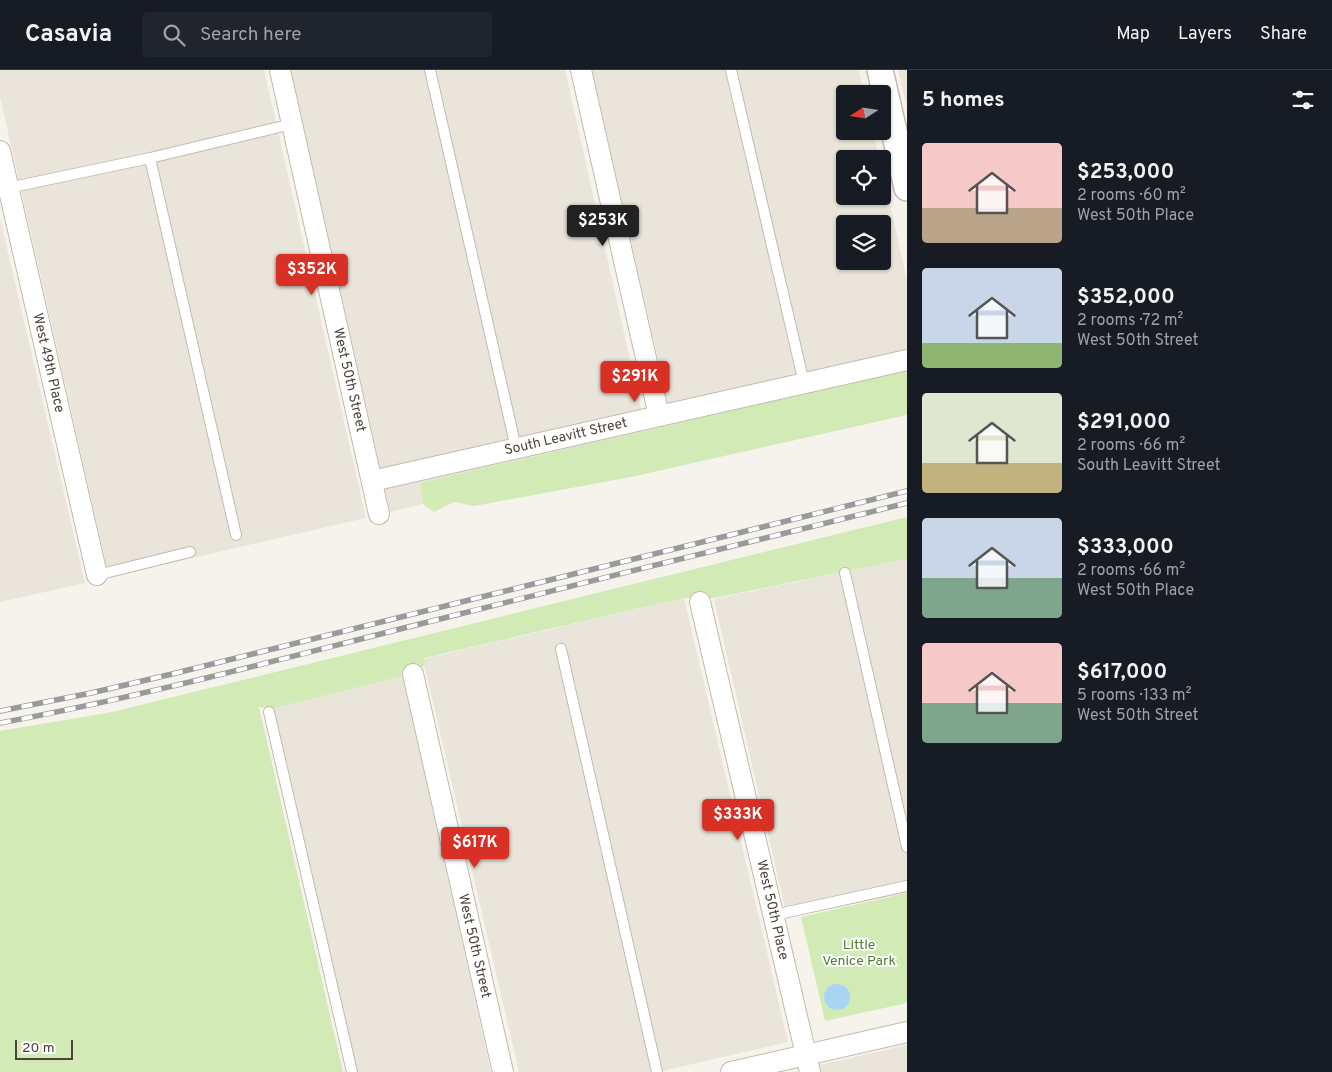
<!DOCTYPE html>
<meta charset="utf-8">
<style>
:root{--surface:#171b24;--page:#20242c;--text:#f1f3f6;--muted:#9ea1a6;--line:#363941;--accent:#d93025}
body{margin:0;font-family:Overpass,sans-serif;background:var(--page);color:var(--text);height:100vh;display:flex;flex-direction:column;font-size:19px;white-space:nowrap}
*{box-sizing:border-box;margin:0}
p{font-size:16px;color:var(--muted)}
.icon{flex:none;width:28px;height:28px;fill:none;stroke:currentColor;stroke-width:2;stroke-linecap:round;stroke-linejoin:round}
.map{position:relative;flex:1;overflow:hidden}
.panel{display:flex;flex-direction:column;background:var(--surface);width:425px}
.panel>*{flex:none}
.needle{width:32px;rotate:258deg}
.tools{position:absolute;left:836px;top:15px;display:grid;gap:10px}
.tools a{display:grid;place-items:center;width:55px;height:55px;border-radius:5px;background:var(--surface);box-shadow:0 1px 4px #0004;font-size:25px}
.scale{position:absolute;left:15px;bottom:12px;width:58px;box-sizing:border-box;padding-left:5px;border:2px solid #4b4439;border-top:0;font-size:14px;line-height:18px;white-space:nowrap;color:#4b4439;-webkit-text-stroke:4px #fff;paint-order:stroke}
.price{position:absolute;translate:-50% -42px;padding:0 11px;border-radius:5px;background:var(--accent);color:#fff;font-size:16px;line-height:32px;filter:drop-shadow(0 1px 2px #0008)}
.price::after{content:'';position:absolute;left:50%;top:30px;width:15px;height:11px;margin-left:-8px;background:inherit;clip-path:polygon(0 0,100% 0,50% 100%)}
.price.on{background:#222;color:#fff}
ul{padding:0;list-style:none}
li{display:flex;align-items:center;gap:15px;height:125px;padding:0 15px}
li span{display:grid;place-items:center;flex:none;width:140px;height:100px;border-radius:5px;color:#555}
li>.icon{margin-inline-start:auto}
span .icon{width:60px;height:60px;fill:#fffc;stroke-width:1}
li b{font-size:21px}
h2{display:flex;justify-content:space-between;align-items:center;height:60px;padding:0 15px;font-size:21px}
header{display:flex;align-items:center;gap:30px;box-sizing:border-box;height:70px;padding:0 25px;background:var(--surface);border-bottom:1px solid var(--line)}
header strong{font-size:24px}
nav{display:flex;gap:28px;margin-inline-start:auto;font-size:18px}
.search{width:350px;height:45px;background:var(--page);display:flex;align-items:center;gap:12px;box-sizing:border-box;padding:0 18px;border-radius:5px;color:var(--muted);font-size:19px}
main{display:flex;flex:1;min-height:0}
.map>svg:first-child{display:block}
.residential{fill:#eae5da;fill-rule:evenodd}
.green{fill:#d2eab5}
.water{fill:#a9d4f2}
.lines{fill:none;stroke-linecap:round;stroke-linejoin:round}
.service-casing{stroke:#c2bbae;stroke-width:12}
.minor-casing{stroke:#c2bbae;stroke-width:22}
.tertiary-casing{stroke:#c2bbae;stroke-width:28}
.service{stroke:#fff;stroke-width:10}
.minor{stroke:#fff;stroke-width:20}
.tertiary{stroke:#fff;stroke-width:25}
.rail-casing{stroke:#9a9a9a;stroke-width:5.5}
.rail{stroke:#fff;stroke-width:4;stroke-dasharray:11;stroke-linecap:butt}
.labels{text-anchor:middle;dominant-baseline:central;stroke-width:4;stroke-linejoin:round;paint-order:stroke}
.street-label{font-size:14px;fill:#4b4439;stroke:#fff}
.park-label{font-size:14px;fill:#4a7f2a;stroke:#fff}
</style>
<header>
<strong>Casavia</strong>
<div class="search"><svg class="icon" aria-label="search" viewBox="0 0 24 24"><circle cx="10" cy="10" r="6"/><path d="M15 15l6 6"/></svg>Search here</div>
<nav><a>Map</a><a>Layers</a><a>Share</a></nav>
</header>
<main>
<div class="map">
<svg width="907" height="1002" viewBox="0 0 907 1002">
<rect width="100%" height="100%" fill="#f6f3ec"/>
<!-- residential -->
<g class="residential">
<path d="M 0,0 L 264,0 L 366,448 L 109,507 L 0,27 Z"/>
<path d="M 291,0 L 565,0 L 646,361 L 420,413 L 423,434 L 390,442 Z"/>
<path d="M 592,0 L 859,0 L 864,24 L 845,24 L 845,61 L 873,61 L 879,89 L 845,89 L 845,126 L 882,126 L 883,103 L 907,210 L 907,300 L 673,355 ZM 845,154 L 882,154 L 882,191 L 845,191 Z"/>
<path d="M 898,0 L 907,0 L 907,38 Z"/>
<path d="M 0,148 L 85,513 L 0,532 Z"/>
<path d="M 907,489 L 907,813 L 786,843 L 714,529 Z"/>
<path d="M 684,528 L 788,972 L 658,1002 L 519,1002 L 423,589 Z"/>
<path d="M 403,606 L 491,1002 L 352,1002 L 271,639 Z"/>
<path d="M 907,975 L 907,1002 L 821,1002 L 820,995 Z"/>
</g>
<!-- green -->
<g class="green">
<path d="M 907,300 L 907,345 L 631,407 L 474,436 L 454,432 L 434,442 L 423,434 L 420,413 Z"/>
<path d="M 907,447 L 907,489 L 714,528 L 684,528 L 424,588 L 425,596 L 402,601 L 403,606 L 271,639 L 259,637 L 343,1002 L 0,1002 L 0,661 L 112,642 Z"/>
<path d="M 907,823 L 907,933 L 825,951 L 801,847 Z"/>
</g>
<!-- water -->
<circle class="water" cx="837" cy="927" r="13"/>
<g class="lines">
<defs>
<g id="service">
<path d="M 430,0 L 516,378"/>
<path d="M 731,0 L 804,313"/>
<path d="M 150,88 L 236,465"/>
<path d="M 8,118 L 150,88 L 292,54"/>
<path d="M 845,503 L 907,777"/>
<path d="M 97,505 L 190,482"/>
<path d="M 561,579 L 657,1002"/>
<path d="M 269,642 L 352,1002"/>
<path d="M 774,845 L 907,816"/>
</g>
<g id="minor">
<path d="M 280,0 L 379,444"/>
<path d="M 581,0 L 659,346"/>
<path d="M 0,81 L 97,505"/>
<path d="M 372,411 L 907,290"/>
<path d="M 700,532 L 810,1002"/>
<path d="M 413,604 L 503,1002"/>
<path d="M 731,1002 L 907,962"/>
</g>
<path id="tertiary" d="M 880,0 L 907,118"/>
</defs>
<!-- service casing -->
<use href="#service" class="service-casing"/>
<!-- minor casing -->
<use href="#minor" class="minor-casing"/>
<!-- tertiary casing -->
<use href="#tertiary" class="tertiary-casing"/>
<!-- service -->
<use href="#service" class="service"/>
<!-- minor -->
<use href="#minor" class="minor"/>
<!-- tertiary -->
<use href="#tertiary" class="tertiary"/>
<defs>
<g id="rail">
<path d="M 0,641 L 91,623 L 172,604 L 907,421"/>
<path d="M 0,653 C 141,627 281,589 420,554 C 582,513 745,473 907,433"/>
</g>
</defs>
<!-- rail casing -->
<use href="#rail" class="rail-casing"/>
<!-- rail -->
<use href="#rail" class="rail"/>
</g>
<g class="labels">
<!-- street labels -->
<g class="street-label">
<text transform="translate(48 293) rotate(77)">West 49th Place</text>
<text transform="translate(349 310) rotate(77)">West 50th Street</text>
<text transform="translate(566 367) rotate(-13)">South Leavitt Street</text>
<text transform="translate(772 840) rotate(77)">West 50th Place</text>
<text transform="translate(474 876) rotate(77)">West 50th Street</text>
</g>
<!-- park labels -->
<g class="park-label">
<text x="859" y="875">Little<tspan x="859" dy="16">Venice Park</tspan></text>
</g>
</g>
</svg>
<div class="tools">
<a><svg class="needle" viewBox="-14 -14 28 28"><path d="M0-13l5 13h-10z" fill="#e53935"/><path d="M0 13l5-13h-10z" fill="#9ea1a6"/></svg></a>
<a><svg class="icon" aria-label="locate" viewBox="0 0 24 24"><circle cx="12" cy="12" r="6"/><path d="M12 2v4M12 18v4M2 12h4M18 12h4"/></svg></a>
<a><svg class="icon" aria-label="layers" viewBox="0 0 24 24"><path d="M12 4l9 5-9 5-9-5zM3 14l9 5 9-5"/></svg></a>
</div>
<div class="scale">20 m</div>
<b class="price on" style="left:603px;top:177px">$253K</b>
<b class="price" style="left:312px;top:226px">$352K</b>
<b class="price" style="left:635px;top:333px">$291K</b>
<b class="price" style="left:738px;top:771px">$333K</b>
<b class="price" style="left:475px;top:799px">$617K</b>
</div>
<section class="panel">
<h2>5 homes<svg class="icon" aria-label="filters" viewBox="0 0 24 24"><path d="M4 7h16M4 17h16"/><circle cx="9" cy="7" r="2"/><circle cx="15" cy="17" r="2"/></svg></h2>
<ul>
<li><span style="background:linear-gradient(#f6c9c9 65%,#b9a48a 0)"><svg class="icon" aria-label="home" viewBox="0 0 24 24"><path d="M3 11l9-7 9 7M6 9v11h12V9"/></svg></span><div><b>$253,000</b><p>2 rooms · 60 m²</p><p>West 50th Place</p></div></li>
<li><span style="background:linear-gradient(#c9d6e8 75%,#8fb573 0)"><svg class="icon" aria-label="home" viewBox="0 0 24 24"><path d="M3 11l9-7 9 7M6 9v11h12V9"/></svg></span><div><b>$352,000</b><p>2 rooms · 72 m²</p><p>West 50th Street</p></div></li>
<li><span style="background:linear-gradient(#dfe7d0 70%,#c2b280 0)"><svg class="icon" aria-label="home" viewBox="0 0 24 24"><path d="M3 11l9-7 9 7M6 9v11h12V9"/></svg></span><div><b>$291,000</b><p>2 rooms · 66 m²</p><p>South Leavitt Street</p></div></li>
<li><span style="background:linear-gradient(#c9d6e8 60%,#7fa58c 0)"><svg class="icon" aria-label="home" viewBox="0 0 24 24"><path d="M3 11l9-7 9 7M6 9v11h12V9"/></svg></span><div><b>$333,000</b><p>2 rooms · 66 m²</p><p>West 50th Place</p></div></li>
<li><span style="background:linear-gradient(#f6c9c9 60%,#7fa58c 0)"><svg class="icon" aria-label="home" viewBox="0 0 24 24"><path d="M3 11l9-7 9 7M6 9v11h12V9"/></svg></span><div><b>$617,000</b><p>5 rooms · 133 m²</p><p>West 50th Street</p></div></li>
</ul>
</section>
</main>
